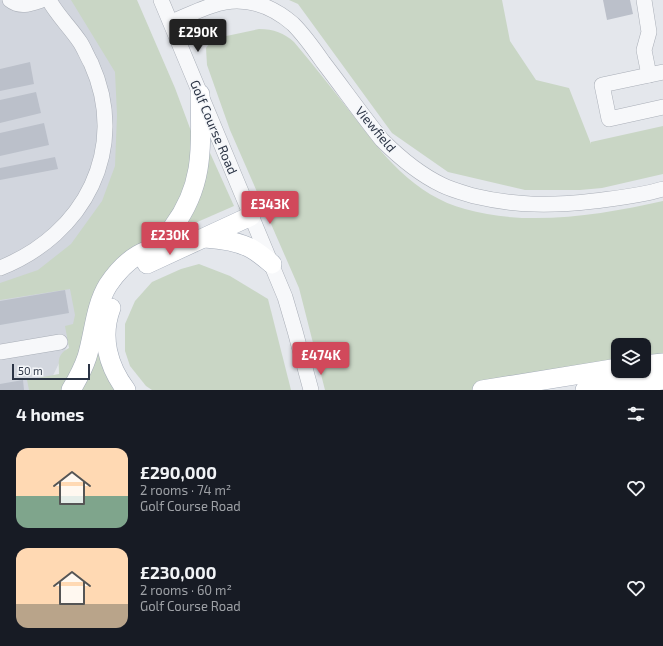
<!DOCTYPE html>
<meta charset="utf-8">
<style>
:root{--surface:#171b24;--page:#242831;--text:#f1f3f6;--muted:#9ea1a6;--accent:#d1495b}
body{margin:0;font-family:"Exo 2",sans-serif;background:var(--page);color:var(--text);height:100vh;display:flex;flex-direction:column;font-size:15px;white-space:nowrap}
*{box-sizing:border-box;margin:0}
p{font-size:13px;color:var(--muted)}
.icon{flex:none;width:22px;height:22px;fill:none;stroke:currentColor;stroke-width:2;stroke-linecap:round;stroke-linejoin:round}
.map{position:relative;height:390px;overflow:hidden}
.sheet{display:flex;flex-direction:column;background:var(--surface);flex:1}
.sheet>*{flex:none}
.tools{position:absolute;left:611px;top:338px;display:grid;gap:8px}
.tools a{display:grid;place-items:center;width:40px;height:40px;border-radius:8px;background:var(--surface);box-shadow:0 1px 3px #0004;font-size:20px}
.scale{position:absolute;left:12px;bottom:10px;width:78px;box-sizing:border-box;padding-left:4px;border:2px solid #2b3445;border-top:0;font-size:11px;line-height:14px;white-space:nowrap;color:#2b3445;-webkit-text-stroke:3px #f4f6f9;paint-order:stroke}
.price{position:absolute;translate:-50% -34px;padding:0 9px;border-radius:4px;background:var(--accent);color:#fff;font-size:13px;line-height:26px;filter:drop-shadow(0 1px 2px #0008)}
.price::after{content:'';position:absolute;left:50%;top:24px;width:12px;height:9px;margin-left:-6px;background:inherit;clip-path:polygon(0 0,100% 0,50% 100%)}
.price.current{background:#222;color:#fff}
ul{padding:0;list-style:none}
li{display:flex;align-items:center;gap:12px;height:100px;padding:0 16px}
li span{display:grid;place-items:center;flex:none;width:112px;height:80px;border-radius:12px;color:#555}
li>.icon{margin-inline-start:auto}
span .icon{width:48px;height:48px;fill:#fffc;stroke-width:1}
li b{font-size:17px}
h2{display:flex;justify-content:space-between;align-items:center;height:48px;padding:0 16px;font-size:17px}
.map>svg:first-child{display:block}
.built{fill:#d2d6de}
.green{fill:#c9d6c5}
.building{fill:#bbc0ca}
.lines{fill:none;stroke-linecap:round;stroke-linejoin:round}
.minor-casing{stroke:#a9aeb7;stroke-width:16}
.major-casing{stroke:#a3abb8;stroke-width:20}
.minor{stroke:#f7f8fa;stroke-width:15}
.major{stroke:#fff;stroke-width:19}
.labels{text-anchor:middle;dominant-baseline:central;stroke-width:3;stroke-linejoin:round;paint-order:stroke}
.street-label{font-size:13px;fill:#2b3445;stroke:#f4f6f9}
</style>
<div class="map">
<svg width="663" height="390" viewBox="0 0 663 390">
<rect width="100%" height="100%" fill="#e4e7ec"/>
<!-- built -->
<path class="built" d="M 0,0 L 99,0 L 139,91 L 96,287 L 46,390 L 0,390 Z"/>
<!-- green -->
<g class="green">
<path d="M 71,0 L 137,0 L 175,88 L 191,131 L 198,175 L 186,207 L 125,264 L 62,390 L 29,390 L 27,380 L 59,374 C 59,362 56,355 69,348 L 65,326 L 73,324 L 75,315 L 70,289 L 0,300 L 0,283 L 38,270 L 71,244 L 102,201 L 115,166 L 117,115 L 115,72 Z"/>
<path d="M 289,0 L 502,0 L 510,41 L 536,80 L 569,88 L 591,144 L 591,142 L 663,126 L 663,174 L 602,188 L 580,190 L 525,190 L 448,172 L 392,133 L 298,4 Z"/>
<path d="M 259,29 C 274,29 284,33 294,42 C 315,67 335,92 355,118 C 369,136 383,155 400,171 C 418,188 441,203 465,209 C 527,227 601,215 663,201 L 663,363 L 644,365 L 644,345 L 618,345 L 618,368 L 477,390 L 325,390 L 299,288 L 230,130 L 207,65 L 206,48 L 212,40 L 217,38 Z"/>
<path d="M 206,144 L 234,206 L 179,230 Z"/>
<path d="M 234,216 L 235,218 C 214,228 194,237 174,246 C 161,252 148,257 136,266 C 113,282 97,317 101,346 C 103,361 110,377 120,390 L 77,390 C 82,380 88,370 91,359 C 107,310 99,282 152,254 Z"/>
<path d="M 199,264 L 230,276 L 268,299 L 291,390 L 152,390 L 146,386 L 130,366 L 125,351 L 125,324 L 135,301 L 152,282 L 181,269 Z"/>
</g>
<!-- building -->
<g class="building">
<path d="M 603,0 L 630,0 L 633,14 L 607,20 Z"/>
<path d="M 30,62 L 34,84 L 0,91 L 0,69 Z"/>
<path d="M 36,92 L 41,113 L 0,123 L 0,100 Z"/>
<path d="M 44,123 L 49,145 L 0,156 L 0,133 Z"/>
<path d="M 55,157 L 58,169 L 0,180 L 0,168 Z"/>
<path d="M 65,290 L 69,313 L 0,325 L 0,301 Z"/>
<path d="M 23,380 L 24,390 L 0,390 L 0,384 Z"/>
</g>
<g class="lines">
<defs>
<g id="minor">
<path d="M 10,0 C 20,8 30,4 42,0"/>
<path d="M 161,0 L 285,297 L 295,331 L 311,390"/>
<path d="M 644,0 L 649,32 L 644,50 L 649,75"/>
<path d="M 171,22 C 192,14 215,1 237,1 C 258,1 278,11 293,24 C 304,35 314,49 323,62 C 343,88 362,115 382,140 C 400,158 419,174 442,185 C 452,190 464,193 474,196 C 516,206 552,206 594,201 C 617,198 641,196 663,189"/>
<path d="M 663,72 L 602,85 L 609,119 L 663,107"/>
<path d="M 0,268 C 84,235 130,149 91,63 C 87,56 84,48 80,42 C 70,27 57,15 49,0"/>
<path d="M 0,352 L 60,342"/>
</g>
<g id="major">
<path d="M 205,238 C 220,239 238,241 252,249 C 259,253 266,259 272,264"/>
<path d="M 147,264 L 251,216"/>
<path d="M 111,308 C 100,337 108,366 126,390"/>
<path d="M 644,365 L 663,363"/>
<path d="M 71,390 C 77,380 83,369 87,357 C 94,334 95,306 108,285 C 116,273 126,262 138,255 C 145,251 154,249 160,244 C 165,240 169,233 173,227 C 205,184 201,145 200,94"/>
<path d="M 482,390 L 618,368"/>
<path d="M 585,390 L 663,380"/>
</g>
</defs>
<!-- minor casing -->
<use href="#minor" class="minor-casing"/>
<!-- major casing -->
<use href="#major" class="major-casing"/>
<!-- minor -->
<use href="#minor" class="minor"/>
<!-- major -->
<use href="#major" class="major"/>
</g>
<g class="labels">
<!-- street labels -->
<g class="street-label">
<text transform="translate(214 127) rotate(67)">Golf Course Road</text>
<text transform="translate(376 129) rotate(50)">Viewfield</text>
</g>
</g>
</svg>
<div class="tools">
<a><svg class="icon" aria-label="layers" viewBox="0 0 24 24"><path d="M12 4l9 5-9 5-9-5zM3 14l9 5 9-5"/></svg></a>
</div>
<div class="scale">50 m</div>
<b class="price current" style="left:198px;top:53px">£290K</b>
<b class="price" style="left:270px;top:225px">£343K</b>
<b class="price" style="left:170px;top:256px">£230K</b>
<b class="price" style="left:321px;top:376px">£474K</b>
</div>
<section class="sheet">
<h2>4 homes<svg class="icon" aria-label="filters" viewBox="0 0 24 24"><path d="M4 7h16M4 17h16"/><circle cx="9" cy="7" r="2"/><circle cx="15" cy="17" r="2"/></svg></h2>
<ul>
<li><span style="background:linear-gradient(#ffd9b3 60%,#7fa58c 0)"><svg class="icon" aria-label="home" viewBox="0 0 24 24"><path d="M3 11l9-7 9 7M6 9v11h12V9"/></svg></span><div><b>£290,000</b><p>2 rooms · 74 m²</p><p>Golf Course Road</p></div><svg class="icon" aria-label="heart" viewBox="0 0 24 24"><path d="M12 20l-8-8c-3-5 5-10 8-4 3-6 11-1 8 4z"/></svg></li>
<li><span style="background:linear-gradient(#ffd9b3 70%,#b9a48a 0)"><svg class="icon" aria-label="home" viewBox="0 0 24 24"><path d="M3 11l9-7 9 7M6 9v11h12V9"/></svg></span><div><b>£230,000</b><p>2 rooms · 60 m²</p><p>Golf Course Road</p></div><svg class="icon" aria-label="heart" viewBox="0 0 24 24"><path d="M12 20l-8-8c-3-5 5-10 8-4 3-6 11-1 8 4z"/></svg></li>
</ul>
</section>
